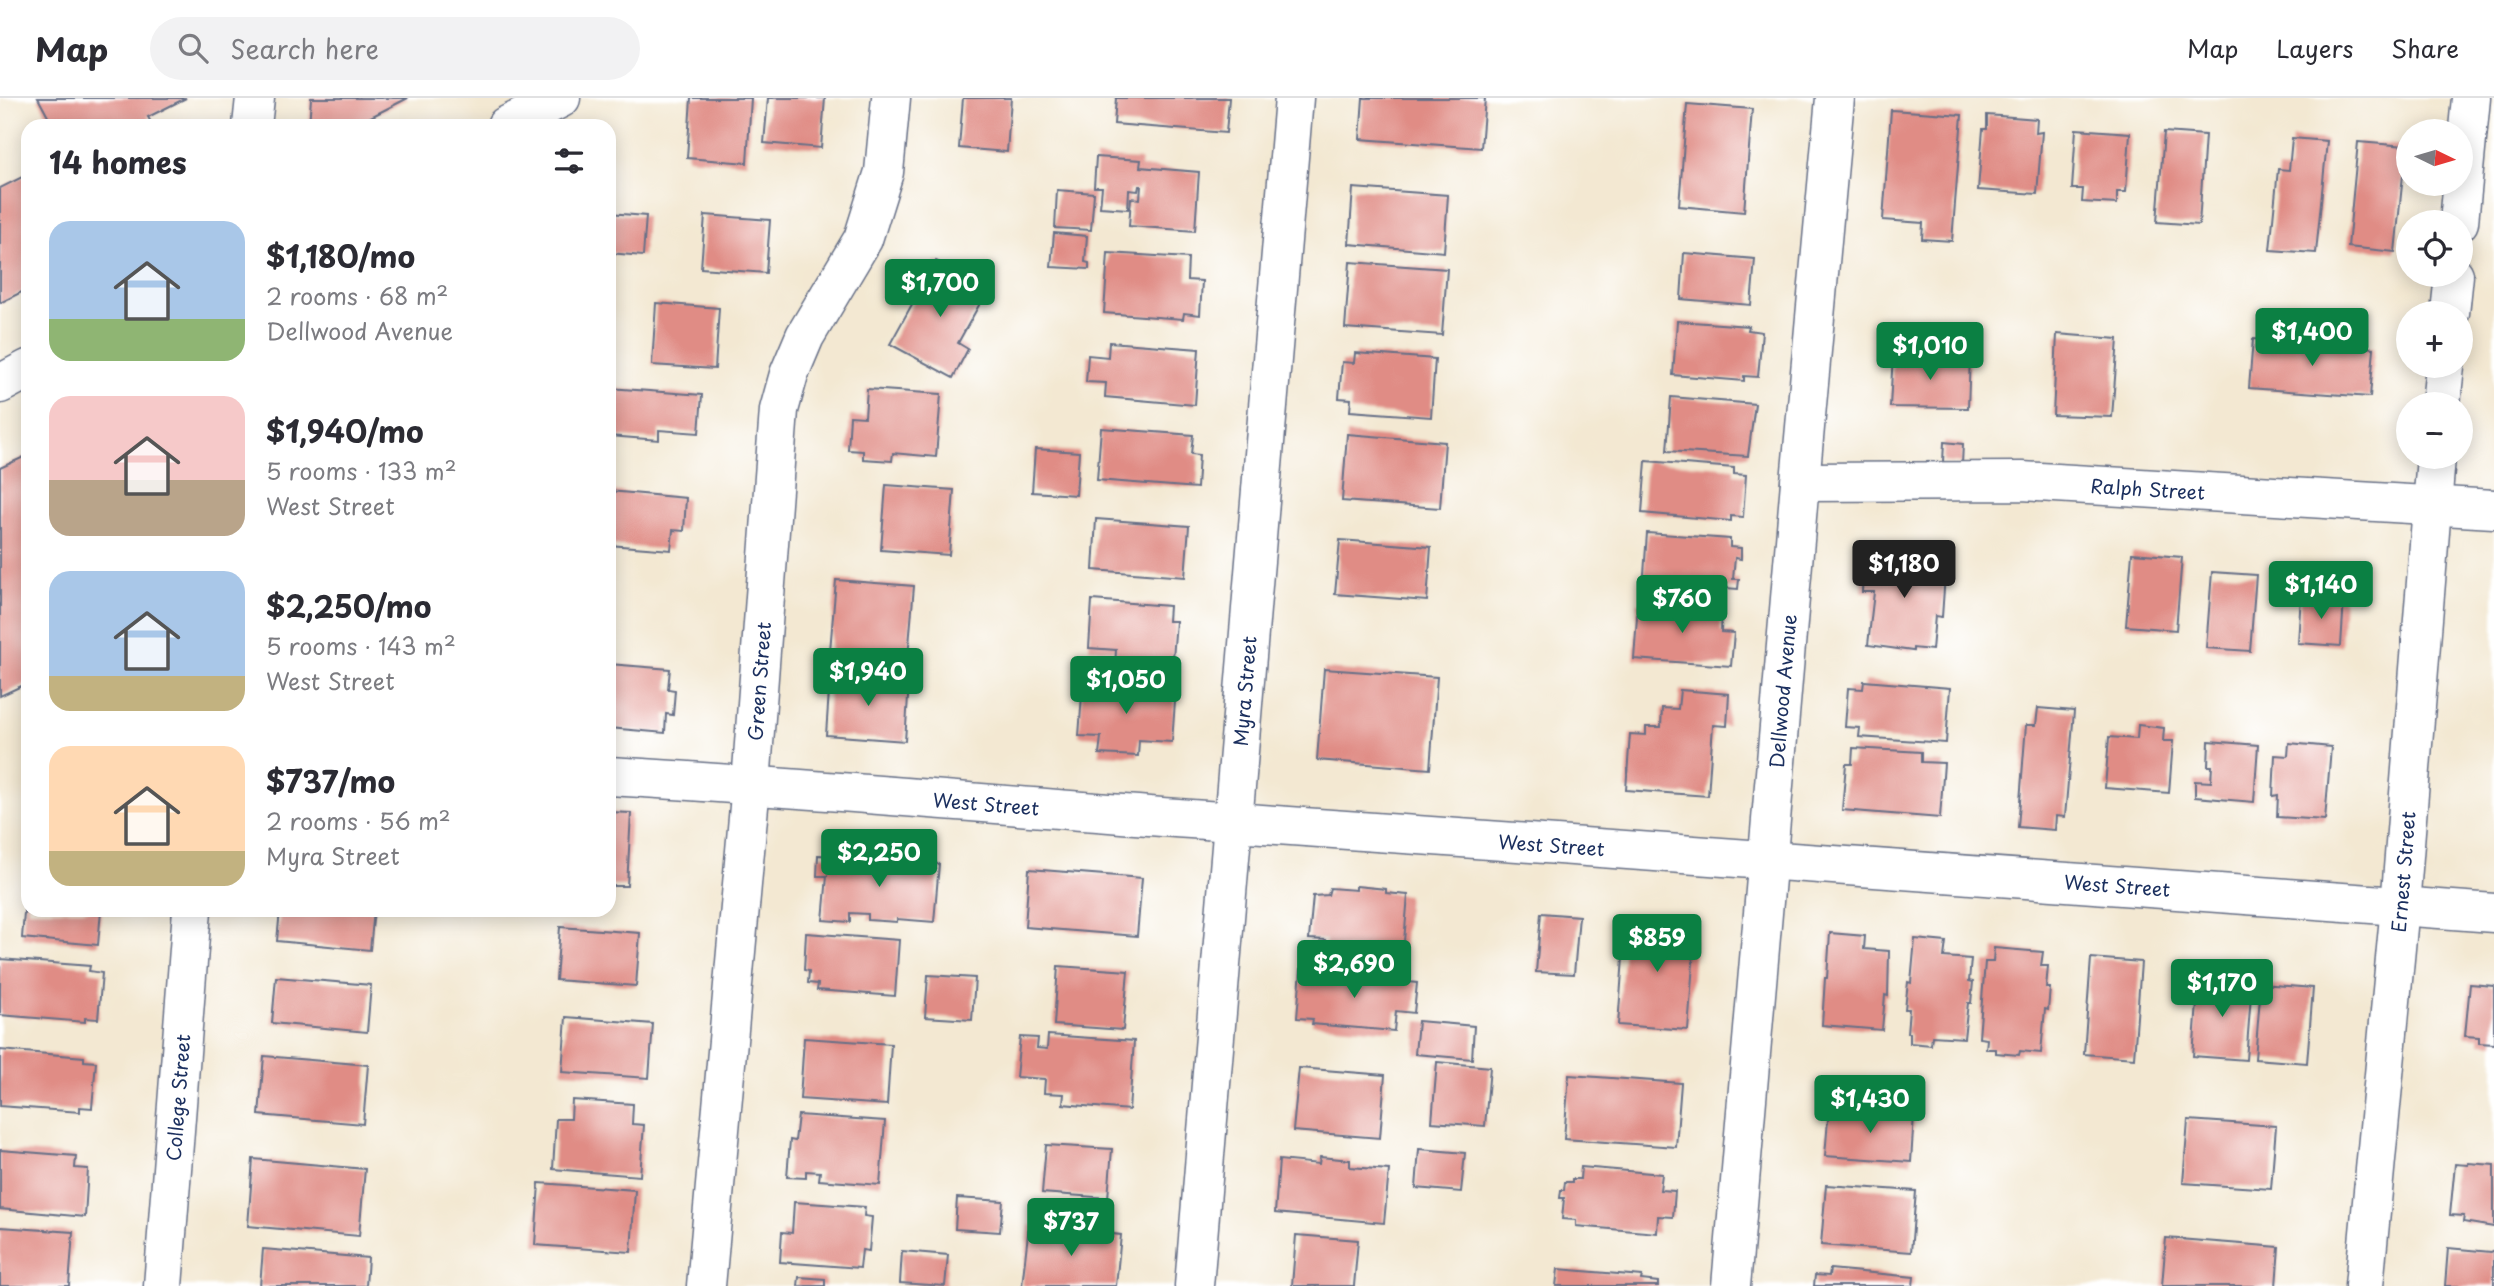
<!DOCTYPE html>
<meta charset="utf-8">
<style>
:root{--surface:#fff;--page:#f2f2f3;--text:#2b2b33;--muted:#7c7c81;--line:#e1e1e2;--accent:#0b8043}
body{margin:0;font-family:"Playpen Sans",sans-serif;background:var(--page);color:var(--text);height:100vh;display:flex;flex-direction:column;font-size:26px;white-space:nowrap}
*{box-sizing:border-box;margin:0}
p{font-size:23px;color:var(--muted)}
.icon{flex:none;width:38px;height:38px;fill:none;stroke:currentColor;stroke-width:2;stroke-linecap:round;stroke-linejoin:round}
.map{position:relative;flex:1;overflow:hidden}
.panel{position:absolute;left:21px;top:21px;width:595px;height:798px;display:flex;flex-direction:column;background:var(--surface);border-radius:21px;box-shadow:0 4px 18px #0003}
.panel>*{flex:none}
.needle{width:46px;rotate:95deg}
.controls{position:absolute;left:2396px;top:21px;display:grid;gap:14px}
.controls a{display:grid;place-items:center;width:77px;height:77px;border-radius:50%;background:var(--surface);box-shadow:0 4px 18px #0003;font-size:35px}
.price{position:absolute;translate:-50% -60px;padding:0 16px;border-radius:7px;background:var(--accent);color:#fff;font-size:23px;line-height:46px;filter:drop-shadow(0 2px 4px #0008)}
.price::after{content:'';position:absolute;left:50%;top:42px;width:21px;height:16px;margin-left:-10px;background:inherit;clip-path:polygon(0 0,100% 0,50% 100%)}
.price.current{background:#222;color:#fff}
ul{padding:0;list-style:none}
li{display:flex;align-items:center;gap:21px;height:175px;padding:0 28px}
li span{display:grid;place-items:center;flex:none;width:196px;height:140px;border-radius:21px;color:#555}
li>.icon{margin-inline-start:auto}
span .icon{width:84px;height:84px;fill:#fffc;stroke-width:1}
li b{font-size:30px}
h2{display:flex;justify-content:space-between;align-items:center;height:84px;padding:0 28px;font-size:30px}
header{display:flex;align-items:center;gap:42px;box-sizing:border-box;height:98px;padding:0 35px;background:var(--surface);border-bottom:2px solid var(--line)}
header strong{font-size:33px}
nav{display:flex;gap:38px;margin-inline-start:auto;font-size:24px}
.search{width:490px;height:63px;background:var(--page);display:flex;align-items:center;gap:18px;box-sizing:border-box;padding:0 24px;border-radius:38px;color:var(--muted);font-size:26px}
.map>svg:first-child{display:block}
.building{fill:#e08c85}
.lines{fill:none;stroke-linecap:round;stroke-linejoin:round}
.minor-casing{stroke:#677087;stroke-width:41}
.secondary-casing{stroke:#677087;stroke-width:41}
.minor{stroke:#fff;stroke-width:38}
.secondary{stroke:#fff;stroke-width:38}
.labels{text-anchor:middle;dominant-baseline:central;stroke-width:5;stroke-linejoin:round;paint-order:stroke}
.street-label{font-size:19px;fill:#1b2f5e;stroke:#fff}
</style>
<header>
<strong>Map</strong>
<div class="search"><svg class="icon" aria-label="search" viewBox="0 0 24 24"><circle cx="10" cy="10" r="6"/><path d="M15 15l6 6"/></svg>Search here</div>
<nav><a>Map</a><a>Layers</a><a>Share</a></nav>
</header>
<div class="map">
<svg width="2494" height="1188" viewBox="0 0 2494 1188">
<rect width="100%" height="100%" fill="#fff"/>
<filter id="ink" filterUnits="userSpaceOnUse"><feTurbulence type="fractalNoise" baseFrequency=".0143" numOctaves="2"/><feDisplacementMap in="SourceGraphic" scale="14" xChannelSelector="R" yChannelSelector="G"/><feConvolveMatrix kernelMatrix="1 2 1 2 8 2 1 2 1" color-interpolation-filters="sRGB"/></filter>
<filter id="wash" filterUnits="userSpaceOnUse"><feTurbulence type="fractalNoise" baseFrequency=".00686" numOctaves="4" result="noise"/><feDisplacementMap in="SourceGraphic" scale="28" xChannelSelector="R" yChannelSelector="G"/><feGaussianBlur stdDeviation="1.57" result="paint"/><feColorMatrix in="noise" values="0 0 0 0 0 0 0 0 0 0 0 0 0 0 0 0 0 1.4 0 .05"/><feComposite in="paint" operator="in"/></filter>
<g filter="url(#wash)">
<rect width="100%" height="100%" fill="#f3e8d2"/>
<g id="blocks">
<!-- building -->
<g class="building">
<path d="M 38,0 L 186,0 L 148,19 L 153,28 L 53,28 Z"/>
<path d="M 311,0 L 408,0 L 353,28 L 309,28 Z"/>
<path d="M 691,0 L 751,0 L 747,65 L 687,60 Z"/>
<path d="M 768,0 L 825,0 L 821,50 L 764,45 Z"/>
<path d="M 963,0 L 1011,0 L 1007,54 L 959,50 Z"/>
<path d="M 1116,0 L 1229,0 L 1226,35 L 1114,26 Z"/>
<path d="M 1363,0 L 1485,0 L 1481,50 L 1360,41 Z"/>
<path d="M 1687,6 L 1752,11 L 1744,114 L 1679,108 Z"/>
<path d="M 1891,12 L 1962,17 L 1952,143 L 1922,141 L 1923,125 L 1883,122 Z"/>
<path d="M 1987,17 L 2037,21 L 2036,35 L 2042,34 L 2037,96 L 1978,92 L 1983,31 L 1987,31 Z"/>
<path d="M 2076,31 L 2130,35 L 2126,94 L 2117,94 L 2117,106 L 2082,104 L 2083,91 L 2072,91 Z"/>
<path d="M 2164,34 L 2205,37 L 2199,127 L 2157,124 Z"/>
<path d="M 2292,40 L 2327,43 L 2316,155 L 2270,152 L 2278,71 L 2289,72 Z"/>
<path d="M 2358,44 L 2406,48 L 2395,154 L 2348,149 Z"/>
<path d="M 1096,59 L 1141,62 L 1140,69 L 1199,74 L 1195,133 L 1129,128 L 1131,100 L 1140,101 L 1141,88 L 1139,88 L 1138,93 L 1129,92 L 1128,111 L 1100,109 L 1102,89 L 1094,89 Z"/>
<path d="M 28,76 L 28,191 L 0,205 L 0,90 Z"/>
<path d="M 1353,90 L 1448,97 L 1444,154 L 1349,146 Z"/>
<path d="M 1057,92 L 1094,95 L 1091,132 L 1055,130 Z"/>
<path d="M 609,115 L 646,118 L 643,158 L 609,155 Z"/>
<path d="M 705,117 L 770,122 L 766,175 L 701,170 Z"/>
<path d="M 1054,135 L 1087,138 L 1085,164 L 1089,165 L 1089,171 L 1051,169 Z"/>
<path d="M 1108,155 L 1188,160 L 1187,182 L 1202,183 L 1200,217 L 1184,215 L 1183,221 L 1104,215 Z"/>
<path d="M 1684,155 L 1755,161 L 1751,207 L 1681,201 Z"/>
<path d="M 936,163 L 988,191 L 958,245 L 968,251 L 953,280 L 890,246 Z"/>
<path d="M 1350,164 L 1447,171 L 1442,237 L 1345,230 Z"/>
<path d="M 656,205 L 719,210 L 715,271 L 652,267 Z"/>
<path d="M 1677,223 L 1749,228 L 1748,232 L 1762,234 L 1758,279 L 1744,278 L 1744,283 L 1673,277 Z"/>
<path d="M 2057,236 L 2118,241 L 2112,319 L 2053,317 Z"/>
<path d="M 2253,241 L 2374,250 L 2370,299 L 2249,290 Z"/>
<path d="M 1109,244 L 1199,251 L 1195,307 L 1105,299 L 1106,285 L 1086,284 L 1088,257 L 1108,259 Z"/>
<path d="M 1355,255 L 1435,261 L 1431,319 L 1350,313 L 1351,301 L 1339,300 L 1342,264 L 1354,265 Z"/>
<path d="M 1893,256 L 1970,259 L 1968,310 L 1890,309 Z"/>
<path d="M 609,290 L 702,297 L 699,335 L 659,332 L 659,342 L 609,338 Z"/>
<path d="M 867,291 L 941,296 L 936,359 L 893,355 L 892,363 L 863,361 L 863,353 L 848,352 L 850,318 L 865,319 Z"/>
<path d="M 1671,299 L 1755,306 L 1748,358 L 1667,353 Z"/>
<path d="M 1101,330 L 1193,337 L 1191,356 L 1199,357 L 1197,390 L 1097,382 Z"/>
<path d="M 1347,336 L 1445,344 L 1440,410 L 1342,403 Z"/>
<path d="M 1944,344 L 1963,346 L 1962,366 L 1943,364 Z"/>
<path d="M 1035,351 L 1079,354 L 1076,397 L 1032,394 Z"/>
<path d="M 28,357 L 28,585 L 0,598 L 0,370 Z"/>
<path d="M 1646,363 L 1734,370 L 1734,376 L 1746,377 L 1743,419 L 1731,418 L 1731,423 L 1642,415 Z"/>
<path d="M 886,387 L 954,392 L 949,457 L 881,452 Z"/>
<path d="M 609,393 L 686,400 L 684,433 L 673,432 L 671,452 L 609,447 Z"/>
<path d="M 1096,421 L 1189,428 L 1185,479 L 1093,472 Z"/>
<path d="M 1647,435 L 1730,441 L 1730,449 L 1741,450 L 1741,461 L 1735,460 L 1733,481 L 1739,481 L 1738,491 L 1726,490 L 1725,496 L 1643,490 Z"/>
<path d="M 1340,442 L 1431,449 L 1427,503 L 1335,496 Z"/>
<path d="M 2132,455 L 2182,459 L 2176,532 L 2126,528 Z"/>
<path d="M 1864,456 L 1946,462 L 1942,519 L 1935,518 L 1932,552 L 1913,550 L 1913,553 L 1868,547 L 1874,494 L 1862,494 Z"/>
<path d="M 2212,474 L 2256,477 L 2250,553 L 2206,550 Z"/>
<path d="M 836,482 L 914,488 L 908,559 L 830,553 Z"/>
<path d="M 2301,497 L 2344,500 L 2341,548 L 2298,545 Z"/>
<path d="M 1092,502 L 1169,508 L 1168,523 L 1176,523 L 1172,573 L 1115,569 L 1116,552 L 1089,550 Z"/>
<path d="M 1638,505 L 1722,511 L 1721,534 L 1734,535 L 1731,568 L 1634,561 Z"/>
<path d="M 609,566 L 670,571 L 668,591 L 675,592 L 673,617 L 666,616 L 665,635 L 609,630 Z"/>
<path d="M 1324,571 L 1437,579 L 1430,671 L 1317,662 Z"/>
<path d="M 830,578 L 909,584 L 905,643 L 826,637 Z"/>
<path d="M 1083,583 L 1176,590 L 1172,644 L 1139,642 L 1138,658 L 1099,656 L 1101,639 L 1079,638 Z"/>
<path d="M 1864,583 L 1950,590 L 1946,645 L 1859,639 L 1860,630 L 1845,629 L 1848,590 L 1863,591 Z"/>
<path d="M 1680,592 L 1729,596 L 1727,628 L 1713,627 L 1708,698 L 1626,692 L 1630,636 L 1646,637 L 1646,629 L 1661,629 L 1662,610 L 1678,611 Z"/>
<path d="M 2038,610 L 2074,613 L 2065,719 L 2056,718 L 2055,732 L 2018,729 L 2026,627 L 2036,627 Z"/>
<path d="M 2138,627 L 2164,630 L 2163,643 L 2173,643 L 2169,695 L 2105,690 L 2109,639 L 2137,641 Z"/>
<path d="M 2209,643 L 2258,647 L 2254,704 L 2195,699 L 2195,683 L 2211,684 L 2212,668 L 2208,668 Z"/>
<path d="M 2289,645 L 2331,649 L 2325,722 L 2277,719 L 2278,697 L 2273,698 L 2275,657 L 2288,658 Z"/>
<path d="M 1853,650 L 1921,654 L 1921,664 L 1944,665 L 1940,720 L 1842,712 L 1846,666 L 1852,666 Z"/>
<path d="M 609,714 L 631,715 L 627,788 L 609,788 Z"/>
<path d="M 818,757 L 939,766 L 934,824 L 897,821 L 897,824 L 868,822 L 868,816 L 850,815 L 850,824 L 823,822 L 827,778 L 817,778 Z"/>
<path d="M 1029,771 L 1142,780 L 1137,838 L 1025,829 Z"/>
<path d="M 1356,788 L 1386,791 L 1386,795 L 1408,797 L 1403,855 L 1325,848 L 1326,842 L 1309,841 L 1313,798 L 1328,797 L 1330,790 L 1356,792 Z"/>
<path d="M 26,789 L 28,789 L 28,812 L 101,812 L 98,847 L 22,840 Z"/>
<path d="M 280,812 L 374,812 L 370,852 L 277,843 Z"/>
<path d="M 1541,815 L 1579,818 L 1574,876 L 1536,874 Z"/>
<path d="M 1626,819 L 1696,825 L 1688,932 L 1618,927 Z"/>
<path d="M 560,829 L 640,835 L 636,888 L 556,882 Z"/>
<path d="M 806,835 L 899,842 L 895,898 L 817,892 L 818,886 L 808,885 L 809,873 L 804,872 Z"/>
<path d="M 1830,835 L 1865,838 L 1864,851 L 1889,853 L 1888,898 L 1885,897 L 1882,932 L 1822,927 L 1825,880 L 1827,880 Z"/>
<path d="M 1915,841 L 1946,844 L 1944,859 L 1971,861 L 1969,883 L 1973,884 L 1971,905 L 1968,905 L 1964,940 L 1932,938 L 1931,947 L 1910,945 L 1910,935 L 1907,935 L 1909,911 L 1905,911 L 1908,884 L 1911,885 Z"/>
<path d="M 1994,850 L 2043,854 L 2041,868 L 2048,868 L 2046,890 L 2050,890 L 2048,912 L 2045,911 L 2041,955 L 2020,953 L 2019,957 L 1996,955 L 1996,951 L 1986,951 L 1987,941 L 1979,940 L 1985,864 L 1993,864 Z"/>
<path d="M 2091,860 L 2141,864 L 2134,960 L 2084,956 Z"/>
<path d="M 0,861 L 90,868 L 89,873 L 102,875 L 98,921 L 85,920 L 85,924 L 0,917 Z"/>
<path d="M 1058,868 L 1128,873 L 1123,932 L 1054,927 Z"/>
<path d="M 1301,871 L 1398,880 L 1398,883 L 1417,885 L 1414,915 L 1396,913 L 1394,933 L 1312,926 L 1313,921 L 1297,920 Z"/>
<path d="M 928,877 L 975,880 L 972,922 L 925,919 Z"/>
<path d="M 276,879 L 371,887 L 367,934 L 272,925 Z"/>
<path d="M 2199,879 L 2252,883 L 2246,962 L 2193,958 Z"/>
<path d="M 2261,886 L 2313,890 L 2307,965 L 2255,961 Z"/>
<path d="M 2470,886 L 2494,888 L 2494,946 L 2479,945 L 2479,939 L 2465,938 Z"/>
<path d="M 566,919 L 653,926 L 649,980 L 562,974 Z"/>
<path d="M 1418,923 L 1474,928 L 1472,961 L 1415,956 Z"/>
<path d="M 1048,937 L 1134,943 L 1129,1012 L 1063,1006 L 1064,996 L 1044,995 L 1045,981 L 1016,979 L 1020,939 L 1038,940 L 1037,950 L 1047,951 Z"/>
<path d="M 804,940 L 891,946 L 887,1007 L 800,1001 Z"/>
<path d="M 0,952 L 84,959 L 84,963 L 96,964 L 92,1010 L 80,1009 L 80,1014 L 0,1008 Z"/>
<path d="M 264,958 L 368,967 L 363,1026 L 259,1017 Z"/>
<path d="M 1437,964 L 1490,969 L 1485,1028 L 1432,1024 Z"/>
<path d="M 1299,970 L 1385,977 L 1380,1040 L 1293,1033 Z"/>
<path d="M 1569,977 L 1681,985 L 1676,1049 L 1564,1041 Z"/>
<path d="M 572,1002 L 633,1006 L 632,1026 L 644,1027 L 640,1078 L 553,1071 L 556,1021 L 571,1021 Z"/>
<path d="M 1829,1010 L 1914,1016 L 1911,1064 L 1825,1058 Z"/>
<path d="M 798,1017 L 885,1023 L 880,1087 L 819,1082 L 820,1074 L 806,1073 L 806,1080 L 787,1079 L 790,1042 L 795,1043 Z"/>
<path d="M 2188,1022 L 2276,1028 L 2271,1091 L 2183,1085 Z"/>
<path d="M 1046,1047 L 1112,1051 L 1108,1100 L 1042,1095 Z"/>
<path d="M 1419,1051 L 1465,1055 L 1461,1094 L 1416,1090 Z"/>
<path d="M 0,1052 L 76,1058 L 75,1070 L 88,1071 L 85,1119 L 0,1111 Z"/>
<path d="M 1320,1059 L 1350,1062 L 1350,1069 L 1389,1072 L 1384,1125 L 1275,1115 L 1279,1062 L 1319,1066 Z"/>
<path d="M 253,1061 L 365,1071 L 359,1138 L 248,1128 Z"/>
<path d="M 2468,1065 L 2494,1067 L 2494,1129 L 2463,1124 L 2464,1118 L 2450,1117 L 2455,1066 L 2468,1067 Z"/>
<path d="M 1581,1069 L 1662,1076 L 1660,1092 L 1675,1093 L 1673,1119 L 1658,1118 L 1657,1135 L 1576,1128 L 1576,1122 L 1562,1121 L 1564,1100 L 1560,1100 L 1561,1092 L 1564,1092 L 1565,1084 L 1572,1084 L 1572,1081 L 1580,1081 Z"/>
<path d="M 539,1085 L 635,1092 L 631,1154 L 535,1147 Z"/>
<path d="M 1826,1087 L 1916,1093 L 1911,1154 L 1821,1147 Z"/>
<path d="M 957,1100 L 1003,1103 L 1000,1134 L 955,1131 Z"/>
<path d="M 794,1104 L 865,1109 L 864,1118 L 872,1119 L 869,1153 L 862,1152 L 860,1170 L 780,1164 L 782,1134 L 792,1135 Z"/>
<path d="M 1029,1127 L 1121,1137 L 1116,1188 L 1022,1188 Z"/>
<path d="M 0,1129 L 73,1134 L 69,1188 L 0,1188 Z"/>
<path d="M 1296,1137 L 1358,1142 L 1354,1188 L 1292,1188 Z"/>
<path d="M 2166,1140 L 2279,1149 L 2276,1188 L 2162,1188 Z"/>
<path d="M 2448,1150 L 2491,1154 L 2494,1152 L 2494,1188 L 2445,1188 Z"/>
<path d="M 263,1151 L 368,1160 L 366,1188 L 260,1188 Z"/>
<path d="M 902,1153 L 948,1157 L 945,1188 L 900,1185 Z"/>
<path d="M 1558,1171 L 1642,1178 L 1641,1182 L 1658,1184 L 1658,1188 L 1556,1188 Z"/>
<path d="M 1830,1171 L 1914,1179 L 1913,1188 L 1814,1188 L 1815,1177 L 1829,1178 Z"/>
<path d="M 799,1179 L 825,1181 L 825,1188 L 798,1188 Z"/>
</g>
</g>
</g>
<g filter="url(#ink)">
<use href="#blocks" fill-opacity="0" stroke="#677087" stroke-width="2"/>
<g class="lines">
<defs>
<g id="minor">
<path d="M 252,28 L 255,0"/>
<path d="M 2459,124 L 2471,0"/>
<path d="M 2450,215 L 2454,177"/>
<path d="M 2441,306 L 2445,268"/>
<path id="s1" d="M 1800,384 L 2022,383 L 2494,411"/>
<path id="s2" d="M 609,678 C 818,690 1026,710 1234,724 C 1654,754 2074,783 2494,815"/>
<path id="s3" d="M 163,1188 L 192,812"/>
<path id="s4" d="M 706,1188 L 751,686 L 779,312 L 789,276 L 805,238 L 863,141 L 884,74 L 891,0"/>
<path id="s5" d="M 1194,1188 L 1294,0"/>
<path id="s6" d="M 1731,1188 L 1800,384 L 1835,0"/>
<path id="s7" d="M 2364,1188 L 2400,808 L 2436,359"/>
</g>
<g id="secondary">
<path d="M 506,28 L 561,0"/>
<path d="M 0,286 L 28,271"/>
</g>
</defs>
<!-- minor casing -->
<use href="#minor" class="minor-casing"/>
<!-- secondary casing -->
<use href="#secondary" class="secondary-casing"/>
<!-- minor -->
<use href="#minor" class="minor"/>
<!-- secondary -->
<use href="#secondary" class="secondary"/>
</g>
</g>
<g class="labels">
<!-- street labels -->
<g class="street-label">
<text stroke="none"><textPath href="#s1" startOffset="348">Ralph Street</textPath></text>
<text stroke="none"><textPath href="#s4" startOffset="607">Green Street</textPath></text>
<text stroke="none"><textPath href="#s5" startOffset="597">Myra Street</textPath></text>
<text stroke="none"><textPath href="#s6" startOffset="597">Dellwood Avenue</textPath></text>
<text stroke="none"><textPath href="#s2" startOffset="378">West Street</textPath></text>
<text stroke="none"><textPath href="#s2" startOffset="945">West Street</textPath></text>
<text stroke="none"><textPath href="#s7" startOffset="416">Ernest Street</textPath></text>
<text stroke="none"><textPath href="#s2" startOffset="1512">West Street</textPath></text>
<text stroke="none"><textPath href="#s3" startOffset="189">College Street</textPath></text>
</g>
</g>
</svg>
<div class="controls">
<a><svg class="needle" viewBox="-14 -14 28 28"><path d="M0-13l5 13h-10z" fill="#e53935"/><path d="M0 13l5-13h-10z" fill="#7c7c81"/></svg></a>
<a><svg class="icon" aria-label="locate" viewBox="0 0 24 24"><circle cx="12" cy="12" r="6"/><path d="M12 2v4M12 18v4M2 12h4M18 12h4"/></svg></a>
<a>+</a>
<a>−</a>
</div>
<b class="price" style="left:940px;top:221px">$1,700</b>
<b class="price" style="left:2312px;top:270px">$1,400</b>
<b class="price" style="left:1930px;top:284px">$1,010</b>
<b class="price current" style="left:1904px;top:502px">$1,180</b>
<b class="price" style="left:2321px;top:523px">$1,140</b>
<b class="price" style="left:1682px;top:537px">$760</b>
<b class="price" style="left:868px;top:610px">$1,940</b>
<b class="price" style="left:1126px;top:618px">$1,050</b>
<b class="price" style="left:879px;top:791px">$2,250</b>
<b class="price" style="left:1657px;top:876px">$859</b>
<b class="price" style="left:1354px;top:902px">$2,690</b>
<b class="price" style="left:2222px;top:921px">$1,170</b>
<b class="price" style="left:1870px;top:1037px">$1,430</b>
<b class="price" style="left:1071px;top:1160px">$737</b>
<section class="panel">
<h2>14 homes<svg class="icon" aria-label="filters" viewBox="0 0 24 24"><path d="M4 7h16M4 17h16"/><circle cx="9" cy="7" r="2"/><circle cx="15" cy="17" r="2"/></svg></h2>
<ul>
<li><span style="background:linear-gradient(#a9c7e8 70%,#8fb573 0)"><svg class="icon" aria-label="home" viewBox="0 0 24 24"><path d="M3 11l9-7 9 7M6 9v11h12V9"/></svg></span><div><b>$1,180/mo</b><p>2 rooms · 68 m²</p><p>Dellwood Avenue</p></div></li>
<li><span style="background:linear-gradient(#f6c9c9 60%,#b9a48a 0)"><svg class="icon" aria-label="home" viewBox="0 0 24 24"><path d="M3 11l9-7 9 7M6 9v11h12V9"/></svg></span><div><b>$1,940/mo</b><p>5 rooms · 133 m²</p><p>West Street</p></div></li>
<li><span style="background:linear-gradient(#a9c7e8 75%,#c2b280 0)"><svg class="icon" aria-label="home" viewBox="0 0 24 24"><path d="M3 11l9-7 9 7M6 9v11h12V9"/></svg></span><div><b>$2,250/mo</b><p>5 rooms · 143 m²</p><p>West Street</p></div></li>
<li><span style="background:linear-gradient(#ffd9b3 75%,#c2b280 0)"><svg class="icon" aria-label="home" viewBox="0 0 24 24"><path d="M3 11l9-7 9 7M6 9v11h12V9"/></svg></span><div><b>$737/mo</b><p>2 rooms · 56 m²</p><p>Myra Street</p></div></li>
</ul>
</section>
</div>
